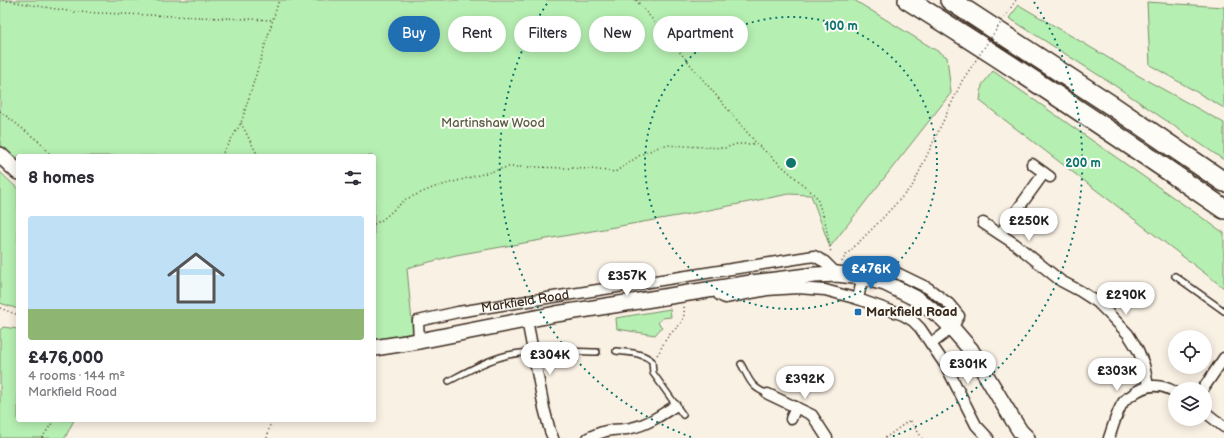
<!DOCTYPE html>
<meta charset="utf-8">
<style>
:root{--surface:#fff;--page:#f2f2f3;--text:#2b2b33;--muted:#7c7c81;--accent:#1f6fb2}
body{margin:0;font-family:"Balsamiq Sans",sans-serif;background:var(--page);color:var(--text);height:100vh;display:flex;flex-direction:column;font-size:15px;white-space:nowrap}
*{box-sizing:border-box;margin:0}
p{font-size:13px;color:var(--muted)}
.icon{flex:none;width:22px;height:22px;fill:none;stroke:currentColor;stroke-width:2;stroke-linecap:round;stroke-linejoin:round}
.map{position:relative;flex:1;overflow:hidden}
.side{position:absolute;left:16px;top:154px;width:360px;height:268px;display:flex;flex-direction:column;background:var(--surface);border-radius:4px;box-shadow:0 2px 10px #0003}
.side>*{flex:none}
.banner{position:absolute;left:388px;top:16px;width:380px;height:36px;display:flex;gap:8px}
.fabs{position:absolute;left:1168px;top:330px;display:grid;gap:8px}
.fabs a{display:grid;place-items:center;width:44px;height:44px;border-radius:50%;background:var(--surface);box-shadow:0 2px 10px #0003;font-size:20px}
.price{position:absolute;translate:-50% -34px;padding:0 9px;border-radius:14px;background:#fff;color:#222;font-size:13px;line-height:26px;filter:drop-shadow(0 1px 2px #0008)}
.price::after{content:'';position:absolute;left:50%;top:24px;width:12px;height:9px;margin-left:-6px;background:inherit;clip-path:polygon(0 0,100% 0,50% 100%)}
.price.active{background:var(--accent);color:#fff}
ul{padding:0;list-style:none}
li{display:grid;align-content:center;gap:8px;height:212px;padding:0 12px}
li span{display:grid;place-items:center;height:124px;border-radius:4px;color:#555}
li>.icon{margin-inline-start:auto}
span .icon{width:72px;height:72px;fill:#fffc;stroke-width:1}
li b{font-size:17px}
h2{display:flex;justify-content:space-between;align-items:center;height:48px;padding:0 12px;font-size:17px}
.pill{padding:0 14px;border-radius:18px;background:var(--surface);box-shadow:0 2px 10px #0003;font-size:14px;line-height:36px}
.pill.active{background:var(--accent);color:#fff}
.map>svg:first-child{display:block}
.green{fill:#b6efb2;stroke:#788c68}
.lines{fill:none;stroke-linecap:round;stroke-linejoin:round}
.lane-casing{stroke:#3b2a1e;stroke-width:8}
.street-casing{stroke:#3b2a1e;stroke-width:13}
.secondary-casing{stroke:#3b2a1e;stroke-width:18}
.highway-casing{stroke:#3b2a1e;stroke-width:22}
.path{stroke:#3b2a1e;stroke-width:1.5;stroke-dasharray:1 3;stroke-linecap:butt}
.lane{stroke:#fdfcf7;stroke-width:5}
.street{stroke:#fdfcf7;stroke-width:10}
.secondary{stroke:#fdfcf7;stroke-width:15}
.highway{stroke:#fdfcf7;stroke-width:19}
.path-bridge{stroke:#3b2a1e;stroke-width:1.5;stroke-dasharray:1 3;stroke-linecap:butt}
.ring{fill:none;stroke:#0f766e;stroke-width:2;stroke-dasharray:2 4}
.poi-dot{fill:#1f6fb2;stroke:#fdfcf7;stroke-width:1.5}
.labels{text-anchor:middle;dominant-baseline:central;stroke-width:4;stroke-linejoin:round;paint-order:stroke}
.park-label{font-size:13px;fill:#5a5b43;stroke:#fdfcf7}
.street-label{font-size:13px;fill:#3b2a1e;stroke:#fdfcf7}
.poi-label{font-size:13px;font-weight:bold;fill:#3b2a1e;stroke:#fdfcf7;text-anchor:start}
.centre{fill:#0f766e;stroke:#fdfcf7;stroke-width:2}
.ring-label{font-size:12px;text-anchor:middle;font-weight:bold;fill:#0f766e;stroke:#fdfcf7;stroke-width:4;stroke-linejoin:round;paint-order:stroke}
</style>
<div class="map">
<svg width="1224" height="438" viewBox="0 0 1224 438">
<rect width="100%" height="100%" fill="#faf1e5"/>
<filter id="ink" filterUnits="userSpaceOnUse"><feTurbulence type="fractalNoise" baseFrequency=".025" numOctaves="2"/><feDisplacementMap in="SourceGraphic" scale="8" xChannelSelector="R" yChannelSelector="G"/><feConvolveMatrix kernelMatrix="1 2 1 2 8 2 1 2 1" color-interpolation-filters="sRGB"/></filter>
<g filter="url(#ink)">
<!-- green -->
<g class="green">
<path d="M 0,0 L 854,0 L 947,57 L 951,93 L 830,247 L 811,195 L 789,194 L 694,213 L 456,255 L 407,268 L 413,333 L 374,340 L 374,156 L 18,156 L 18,162 L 0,145 Z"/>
<path d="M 1147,2 L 1224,7 L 1224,108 L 1150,65 Z"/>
<path d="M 1019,5 L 1139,76 L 1224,123 L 1224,160 L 1114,85 L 1009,18 Z"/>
<path d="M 993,71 L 1224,233 L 1224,288 L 980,101 L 982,85 Z"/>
<path d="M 0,172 L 18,189 L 18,309 L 0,303 Z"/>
<path d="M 670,309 L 671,317 L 662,318 L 658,323 L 662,327 L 655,335 L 617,329 L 616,318 Z"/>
<path d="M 3,327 L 18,329 L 18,420 L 74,420 L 65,438 L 0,438 L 0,330 Z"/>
</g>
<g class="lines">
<defs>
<g id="lane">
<path d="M 1175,276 L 1224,311"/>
<path d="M 616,351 C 628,353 642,352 652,361 L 653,373 L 683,415"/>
<path d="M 741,364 C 750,380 750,387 768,394"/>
<path d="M 449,381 C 468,371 487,360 508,355 C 537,349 567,351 597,352"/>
</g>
<g id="street">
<path d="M 1032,164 L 1050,177"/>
<path d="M 983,223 L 1015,244 L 1061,281 L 1080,291 L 1097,302 L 1112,317 L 1128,334 L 1138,350 L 1144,365 L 1148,386"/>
<path d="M 1000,234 L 1044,173"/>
<path d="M 717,289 L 719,295 L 725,298 L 767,290 L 797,288 L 825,290 L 858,299 L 903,315 L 913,321 L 920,328 L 946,366 L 976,425 L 988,438"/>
<path d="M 858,299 L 864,270 L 870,266 L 891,270 L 928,288 L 949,304 L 959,316 L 952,328 L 931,344"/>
<path d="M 527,320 L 544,408 L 550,431 L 553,438"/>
<path id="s1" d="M 419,341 L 418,321 L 458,312 L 814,256 L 825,262 L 837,274"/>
<path d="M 1203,389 L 1224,358"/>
<path d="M 768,394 L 812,415 L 827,438"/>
<path d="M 1205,412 L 1224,427"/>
<path d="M 791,419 L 796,407"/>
<path d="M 588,438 C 596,434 603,431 612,430 C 618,429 625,430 631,428 C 647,425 661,415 675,406"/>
<path d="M 1109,438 C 1113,427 1117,410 1124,401 C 1126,398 1130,397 1132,395 C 1145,384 1160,383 1175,392"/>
</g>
<g id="secondary">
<path d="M 0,155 L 18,172"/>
<path d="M 374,348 L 419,341 L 556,314 L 645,300 L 751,283 L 815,275 L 837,274 L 862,277 L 885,283 L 917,299 L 942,318 L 952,328 L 971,350 L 1005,407 L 1020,431 L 1027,438"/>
</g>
<g id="highway">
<path d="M 908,0 C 1015,67 1120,137 1224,209"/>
<path d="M 950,0 L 1114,107 L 1224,182"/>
</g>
</defs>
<!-- lane casing -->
<use href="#lane" class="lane-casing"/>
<!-- street casing -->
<use href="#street" class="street-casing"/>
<!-- secondary casing -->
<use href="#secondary" class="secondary-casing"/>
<!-- highway casing -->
<use href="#highway" class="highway-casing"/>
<!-- path -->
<g class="path">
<path d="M 3,0 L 74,12 L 273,20"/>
<path d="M 636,0 L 757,144"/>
<path d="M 0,111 L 42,144 L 51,156"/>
<path d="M 241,123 L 258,156"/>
<path d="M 221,156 L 241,123 L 279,0"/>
<path d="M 374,224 L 382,220 L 406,199 L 435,187 L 508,167 L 536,167 L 591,169 L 615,172 L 642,154 L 664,145 L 725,148 L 737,144 L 757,144 L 816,196 L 825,221 L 831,253"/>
<path d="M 842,262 L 845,256 L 879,222 L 913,185 L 962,81"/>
<path d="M 0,308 L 18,315"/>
<path d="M 657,355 C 661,350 662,346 665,341 C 674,326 686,327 684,306"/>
<path d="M 42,438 L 54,420"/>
<path d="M 267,438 L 271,420"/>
<path d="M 885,438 L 910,420 L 922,438"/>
</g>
<!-- lane -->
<use href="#lane" class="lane"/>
<!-- street -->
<use href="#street" class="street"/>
<!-- secondary -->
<use href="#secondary" class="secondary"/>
<!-- highway -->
<use href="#highway" class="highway"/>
<!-- path-bridge -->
<path class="path-bridge" d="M 962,81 L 1016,0"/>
</g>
</g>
<!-- distance rings -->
<g class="ring">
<circle cx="791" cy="163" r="146"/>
<path d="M691 437A292 292 0 0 1 548 2M1034 2A292 292 0 0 1 891 437"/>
</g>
<!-- markers -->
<rect class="poi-dot" x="854" y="308" width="8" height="8" rx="2"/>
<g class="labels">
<!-- park labels -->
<g class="park-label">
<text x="493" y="123">Martinshaw Wood</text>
</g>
<!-- street labels -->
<g class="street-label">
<text stroke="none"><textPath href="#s1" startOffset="129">Markfield Road</textPath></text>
</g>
<!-- poi labels -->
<g class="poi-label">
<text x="866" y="312">Markfield Road</text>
</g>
</g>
<circle cx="791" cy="163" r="6" class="centre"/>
<g class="ring-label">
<text x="841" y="30">100 m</text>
<text x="1083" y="167">200 m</text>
</g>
</svg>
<div class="fabs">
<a><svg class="icon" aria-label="locate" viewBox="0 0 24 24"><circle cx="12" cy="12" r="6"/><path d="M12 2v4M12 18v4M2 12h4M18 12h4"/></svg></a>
<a><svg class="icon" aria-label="layers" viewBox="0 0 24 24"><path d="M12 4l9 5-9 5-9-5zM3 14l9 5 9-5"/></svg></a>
</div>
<b class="price" style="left:1029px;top:242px">£250K</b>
<b class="price active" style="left:871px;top:290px">£476K</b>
<b class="price" style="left:627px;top:297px">£357K</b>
<b class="price" style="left:1126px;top:316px">£290K</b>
<b class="price" style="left:550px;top:376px">£304K</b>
<b class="price" style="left:968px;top:385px">£301K</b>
<b class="price" style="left:1117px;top:392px">£303K</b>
<b class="price" style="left:805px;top:400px">£392K</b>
<div class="banner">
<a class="pill active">Buy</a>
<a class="pill">Rent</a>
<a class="pill">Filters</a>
<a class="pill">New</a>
<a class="pill">Apartment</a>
</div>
<section class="side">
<h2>8 homes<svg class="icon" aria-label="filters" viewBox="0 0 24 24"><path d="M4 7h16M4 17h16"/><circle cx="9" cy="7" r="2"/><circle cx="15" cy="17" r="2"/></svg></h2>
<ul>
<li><span style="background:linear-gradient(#bfe0f5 75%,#8fb573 0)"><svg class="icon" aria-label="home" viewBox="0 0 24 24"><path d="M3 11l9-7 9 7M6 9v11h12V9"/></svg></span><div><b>£476,000</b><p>4 rooms · 144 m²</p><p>Markfield Road</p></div></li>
</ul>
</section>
</div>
